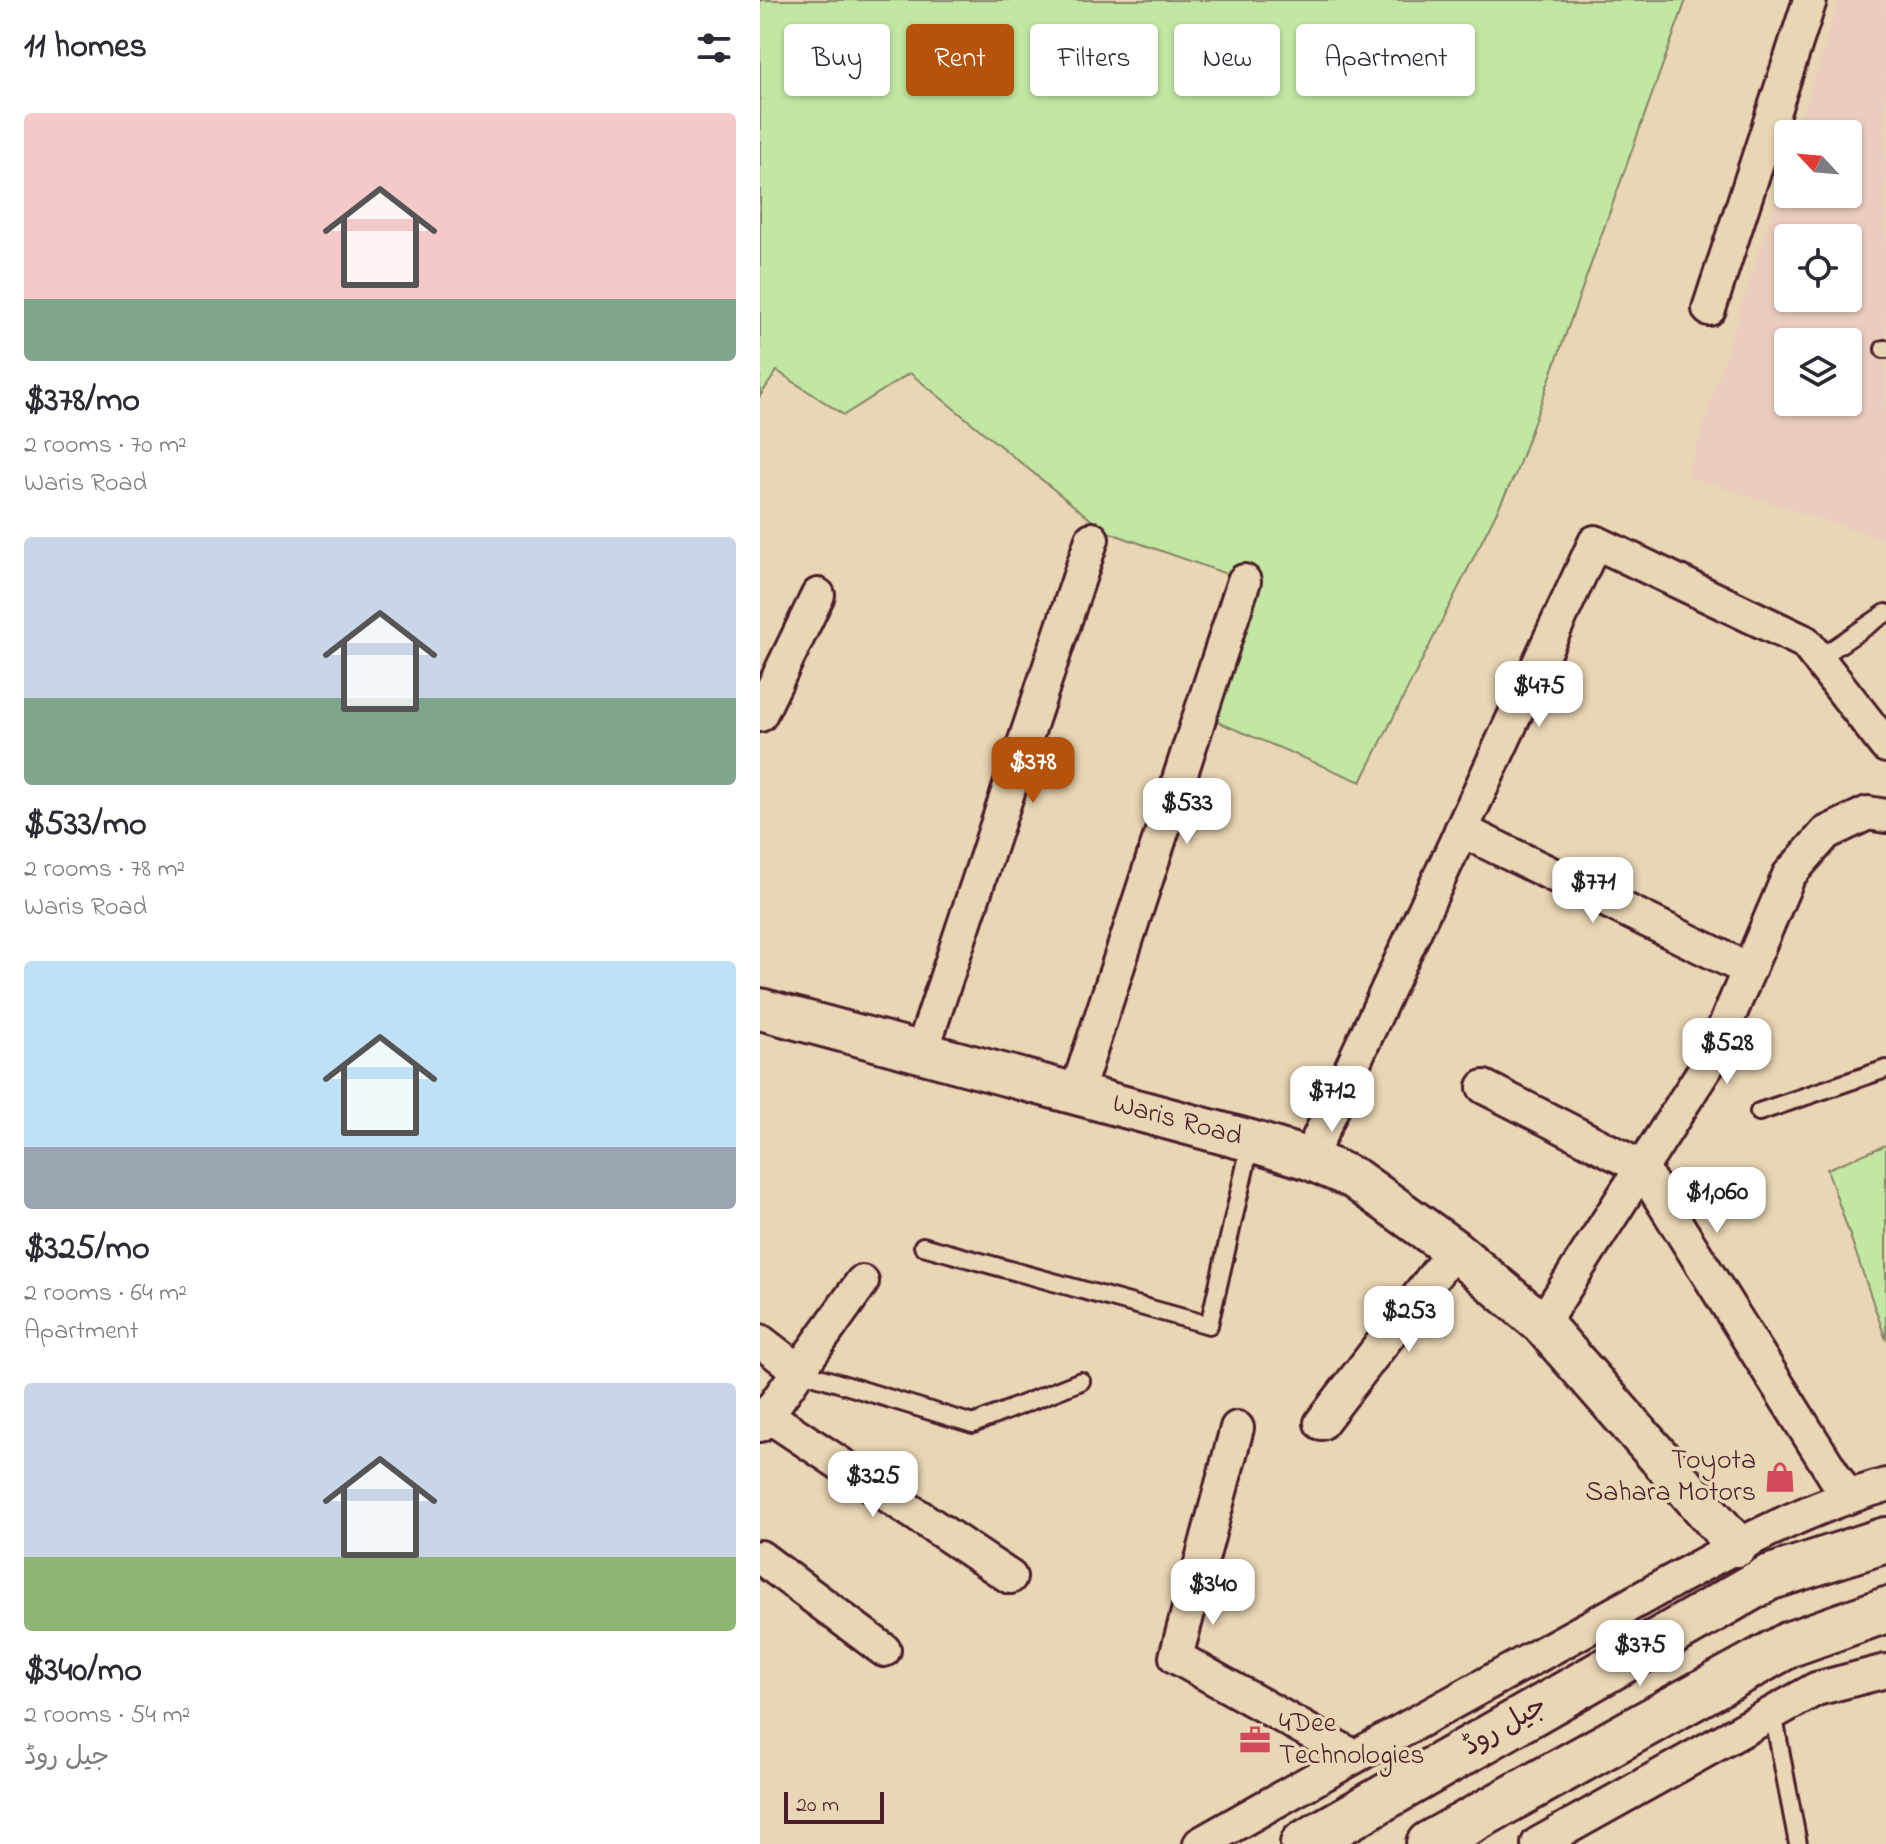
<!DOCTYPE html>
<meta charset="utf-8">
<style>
:root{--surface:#fff;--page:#f2f2f3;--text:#2b2b33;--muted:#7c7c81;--accent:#b45309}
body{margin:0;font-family:"Indie Flower","Playpen Sans Arabic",sans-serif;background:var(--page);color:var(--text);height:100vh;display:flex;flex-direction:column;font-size:30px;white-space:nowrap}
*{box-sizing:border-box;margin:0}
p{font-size:26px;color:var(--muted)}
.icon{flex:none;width:44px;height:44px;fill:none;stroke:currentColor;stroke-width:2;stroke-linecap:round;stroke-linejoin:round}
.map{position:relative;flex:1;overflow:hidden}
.drawer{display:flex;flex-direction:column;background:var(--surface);width:760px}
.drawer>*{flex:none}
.banner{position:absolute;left:24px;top:24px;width:760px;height:72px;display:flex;gap:16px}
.needle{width:52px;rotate:296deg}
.buttons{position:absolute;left:1014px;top:120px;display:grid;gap:16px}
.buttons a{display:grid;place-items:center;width:88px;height:88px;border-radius:8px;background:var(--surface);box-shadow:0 2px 6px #0004;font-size:40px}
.scale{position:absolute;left:24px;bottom:20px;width:100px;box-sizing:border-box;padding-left:8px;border:4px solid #4a1f2b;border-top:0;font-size:22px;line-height:28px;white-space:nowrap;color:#4a1f2b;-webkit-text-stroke:6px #e9d6b4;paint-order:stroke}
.price{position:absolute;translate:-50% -68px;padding:0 18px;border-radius:16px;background:#fff;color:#222;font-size:26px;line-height:52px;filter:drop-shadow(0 2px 4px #0008)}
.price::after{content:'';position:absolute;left:50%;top:48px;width:24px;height:18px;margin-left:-12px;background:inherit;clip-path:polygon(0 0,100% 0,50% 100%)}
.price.selected{background:var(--accent);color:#fff}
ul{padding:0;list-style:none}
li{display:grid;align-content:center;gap:16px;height:424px;padding:0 24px}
li span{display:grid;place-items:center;height:248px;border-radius:8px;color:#555}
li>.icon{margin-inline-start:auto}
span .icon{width:144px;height:144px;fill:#fffc;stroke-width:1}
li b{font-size:34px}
h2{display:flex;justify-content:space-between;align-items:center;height:96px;padding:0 24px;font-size:34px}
.tag{padding:0 28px;border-radius:8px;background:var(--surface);box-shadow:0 2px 6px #0004;font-size:28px;line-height:72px}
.tag.selected{background:var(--accent);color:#fff}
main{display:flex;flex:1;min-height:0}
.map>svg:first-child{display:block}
.built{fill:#eacdbe;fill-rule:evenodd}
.green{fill:#c1e7a2;stroke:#868366;stroke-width:2}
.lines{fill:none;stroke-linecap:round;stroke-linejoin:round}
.service-casing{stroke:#4a1f2b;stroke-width:22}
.minor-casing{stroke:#4a1f2b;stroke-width:38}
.tertiary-casing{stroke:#4a1f2b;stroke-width:46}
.secondary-casing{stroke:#4a1f2b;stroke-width:50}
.service{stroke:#e9d6b4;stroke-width:16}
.minor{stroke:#e9d6b4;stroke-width:32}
.tertiary{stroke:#e9d6b4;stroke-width:40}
.secondary{stroke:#e9d6b4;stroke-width:44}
.labels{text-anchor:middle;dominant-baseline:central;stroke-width:7;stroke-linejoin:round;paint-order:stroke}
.street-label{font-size:28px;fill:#4a1f2b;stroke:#e9d6b4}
.poi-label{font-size:28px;fill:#4a1f2b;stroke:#e9d6b4;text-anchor:end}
</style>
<main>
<section class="drawer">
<h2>11 homes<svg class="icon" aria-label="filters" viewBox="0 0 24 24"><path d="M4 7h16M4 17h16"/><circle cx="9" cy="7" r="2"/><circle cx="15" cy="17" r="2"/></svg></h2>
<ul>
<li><span style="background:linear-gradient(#f6c9c9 75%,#7fa58c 0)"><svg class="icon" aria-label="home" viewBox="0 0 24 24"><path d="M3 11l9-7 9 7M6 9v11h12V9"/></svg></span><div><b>$378/mo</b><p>2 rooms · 70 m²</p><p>Waris Road</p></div></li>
<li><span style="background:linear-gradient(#c9d6e8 65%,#7fa58c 0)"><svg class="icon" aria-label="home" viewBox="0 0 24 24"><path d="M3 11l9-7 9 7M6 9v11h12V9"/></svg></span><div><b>$533/mo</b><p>2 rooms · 78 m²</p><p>Waris Road</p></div></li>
<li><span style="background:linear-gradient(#bfe0f5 75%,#9aa5b1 0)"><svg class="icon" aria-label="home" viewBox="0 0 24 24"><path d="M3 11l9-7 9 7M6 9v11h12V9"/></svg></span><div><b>$325/mo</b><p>2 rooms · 64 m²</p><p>Apartment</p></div></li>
<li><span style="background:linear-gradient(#c9d6e8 70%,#8fb573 0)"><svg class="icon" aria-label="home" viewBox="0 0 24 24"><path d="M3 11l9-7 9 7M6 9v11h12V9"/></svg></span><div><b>$340/mo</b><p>2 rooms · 54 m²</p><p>جیل روڈ</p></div></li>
</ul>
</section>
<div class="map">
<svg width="1126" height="1844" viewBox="0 0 1126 1844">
<rect width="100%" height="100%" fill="#e9d6b4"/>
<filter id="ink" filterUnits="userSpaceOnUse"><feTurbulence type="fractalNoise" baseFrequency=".0125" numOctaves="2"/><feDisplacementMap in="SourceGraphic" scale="16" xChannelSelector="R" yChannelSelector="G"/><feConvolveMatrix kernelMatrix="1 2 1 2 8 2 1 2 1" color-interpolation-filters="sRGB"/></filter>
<g filter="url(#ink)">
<!-- built -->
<path class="built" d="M 1079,0 L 1126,0 L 1126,540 L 927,476 L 1028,160 L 1028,194 L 1088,194 L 1088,134 L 1036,134 ZM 1028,238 L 1088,238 L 1088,298 L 1028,298 ZM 1028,342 L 1088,342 L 1088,402 L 1028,402 Z"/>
<!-- green -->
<g class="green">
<path d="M 0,0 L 926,0 L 755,475 L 601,782 L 441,715 L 484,580 L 345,531 L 150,373 L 84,415 L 17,371 L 0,396 Z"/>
<path d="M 1126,1145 L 1126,1340 L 1067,1169 Z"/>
</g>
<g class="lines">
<defs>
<g id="service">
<path d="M 1124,349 L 1126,349"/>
<path d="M 1058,659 L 1126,613"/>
<path d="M 999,1112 L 1126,1069"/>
<path d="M 163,1246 L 449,1325 L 491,1142"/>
<path d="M 39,1371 L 213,1424 L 321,1381"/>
<path d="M 1013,1713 L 1038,1844"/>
</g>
<g id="minor">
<path d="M 949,309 L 1050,0"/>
<path d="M 0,715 L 58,595"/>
<path d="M 701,830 L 989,970"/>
<path d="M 161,1054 L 332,539"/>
<path d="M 724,1087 L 881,1167 L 1087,1496"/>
<path d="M 316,1094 L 484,581"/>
<path d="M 549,1159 L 835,542 L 1045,642 L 1126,746"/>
<path d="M 782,1324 L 950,1061 L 1029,875 L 1066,833 L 1108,813 L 1126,816"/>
<path d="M 0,1341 L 39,1371"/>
<path d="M 7,1415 L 250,1577"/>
<path d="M 561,1423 L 694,1250"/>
<path d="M 0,1425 L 102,1282"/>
<path d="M 477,1428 L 416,1657 L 593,1756"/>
<path d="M 0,1557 L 124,1650"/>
<path d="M 440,1844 C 571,1769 704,1696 837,1623 C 930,1572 1023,1514 1126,1485"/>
<path d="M 778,1844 L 1056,1689 L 1126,1671"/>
</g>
<path id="tertiary" d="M 0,1009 L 491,1141 L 549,1159 L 595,1179 L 694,1250 L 782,1324 L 977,1546"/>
<g id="secondary">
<path d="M 543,1844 L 1008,1578 L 1126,1540"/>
<path d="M 669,1844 L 1030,1644 L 1126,1610"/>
</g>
</defs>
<!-- service casing -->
<use href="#service" class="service-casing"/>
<!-- minor casing -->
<use href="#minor" class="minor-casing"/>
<!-- tertiary casing -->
<use href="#tertiary" class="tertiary-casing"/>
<!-- secondary casing -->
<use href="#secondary" class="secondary-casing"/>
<!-- service -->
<use href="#service" class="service"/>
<!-- minor -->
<use href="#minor" class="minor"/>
<!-- tertiary -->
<use href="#tertiary" class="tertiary"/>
<!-- secondary -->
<use href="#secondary" class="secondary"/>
</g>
</g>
<!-- icons -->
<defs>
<symbol id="shop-bare" viewBox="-9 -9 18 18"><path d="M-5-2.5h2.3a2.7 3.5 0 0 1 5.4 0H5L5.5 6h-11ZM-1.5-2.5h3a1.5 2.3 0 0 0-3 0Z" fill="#d1495b" stroke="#e9d6b4" stroke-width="2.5" paint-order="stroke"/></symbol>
<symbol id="office-bare" viewBox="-9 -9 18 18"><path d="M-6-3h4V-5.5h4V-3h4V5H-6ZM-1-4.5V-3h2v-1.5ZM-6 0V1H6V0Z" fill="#d1495b" stroke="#e9d6b4" stroke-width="2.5" paint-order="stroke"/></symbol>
</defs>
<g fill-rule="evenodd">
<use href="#shop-bare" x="998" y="1455" width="44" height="44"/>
<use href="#office-bare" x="473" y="1718" width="44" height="44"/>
</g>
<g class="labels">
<!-- street labels -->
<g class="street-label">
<text transform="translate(417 1121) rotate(15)">Waris Road</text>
<text transform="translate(745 1727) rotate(-30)">جیل روڈ</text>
</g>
<!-- poi labels -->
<g class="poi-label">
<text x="996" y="1461">Toyota<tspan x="996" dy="32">Sahara Motors</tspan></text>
<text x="519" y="1724" text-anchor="start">4Dee<tspan x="519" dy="32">Technologies</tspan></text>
</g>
</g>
</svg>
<div class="buttons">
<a><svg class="needle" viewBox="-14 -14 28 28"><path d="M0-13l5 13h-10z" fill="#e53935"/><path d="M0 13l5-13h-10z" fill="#7c7c81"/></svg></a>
<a><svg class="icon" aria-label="locate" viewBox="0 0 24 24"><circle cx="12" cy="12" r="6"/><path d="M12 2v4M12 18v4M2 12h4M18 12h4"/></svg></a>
<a><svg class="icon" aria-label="layers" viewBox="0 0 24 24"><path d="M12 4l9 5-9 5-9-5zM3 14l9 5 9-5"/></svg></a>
</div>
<div class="scale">20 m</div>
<b class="price" style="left:779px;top:729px">$475</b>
<b class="price selected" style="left:273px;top:805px">$378</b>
<b class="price" style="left:427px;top:846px">$533</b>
<b class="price" style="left:833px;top:925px">$771</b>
<b class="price" style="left:967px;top:1086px">$528</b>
<b class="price" style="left:572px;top:1134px">$712</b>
<b class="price" style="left:957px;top:1235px">$1,060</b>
<b class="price" style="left:649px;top:1354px">$253</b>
<b class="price" style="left:113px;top:1519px">$325</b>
<b class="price" style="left:453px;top:1627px">$340</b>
<b class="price" style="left:880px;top:1688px">$375</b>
<div class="banner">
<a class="tag">Buy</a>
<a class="tag selected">Rent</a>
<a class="tag">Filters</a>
<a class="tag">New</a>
<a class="tag">Apartment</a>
</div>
</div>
</main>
